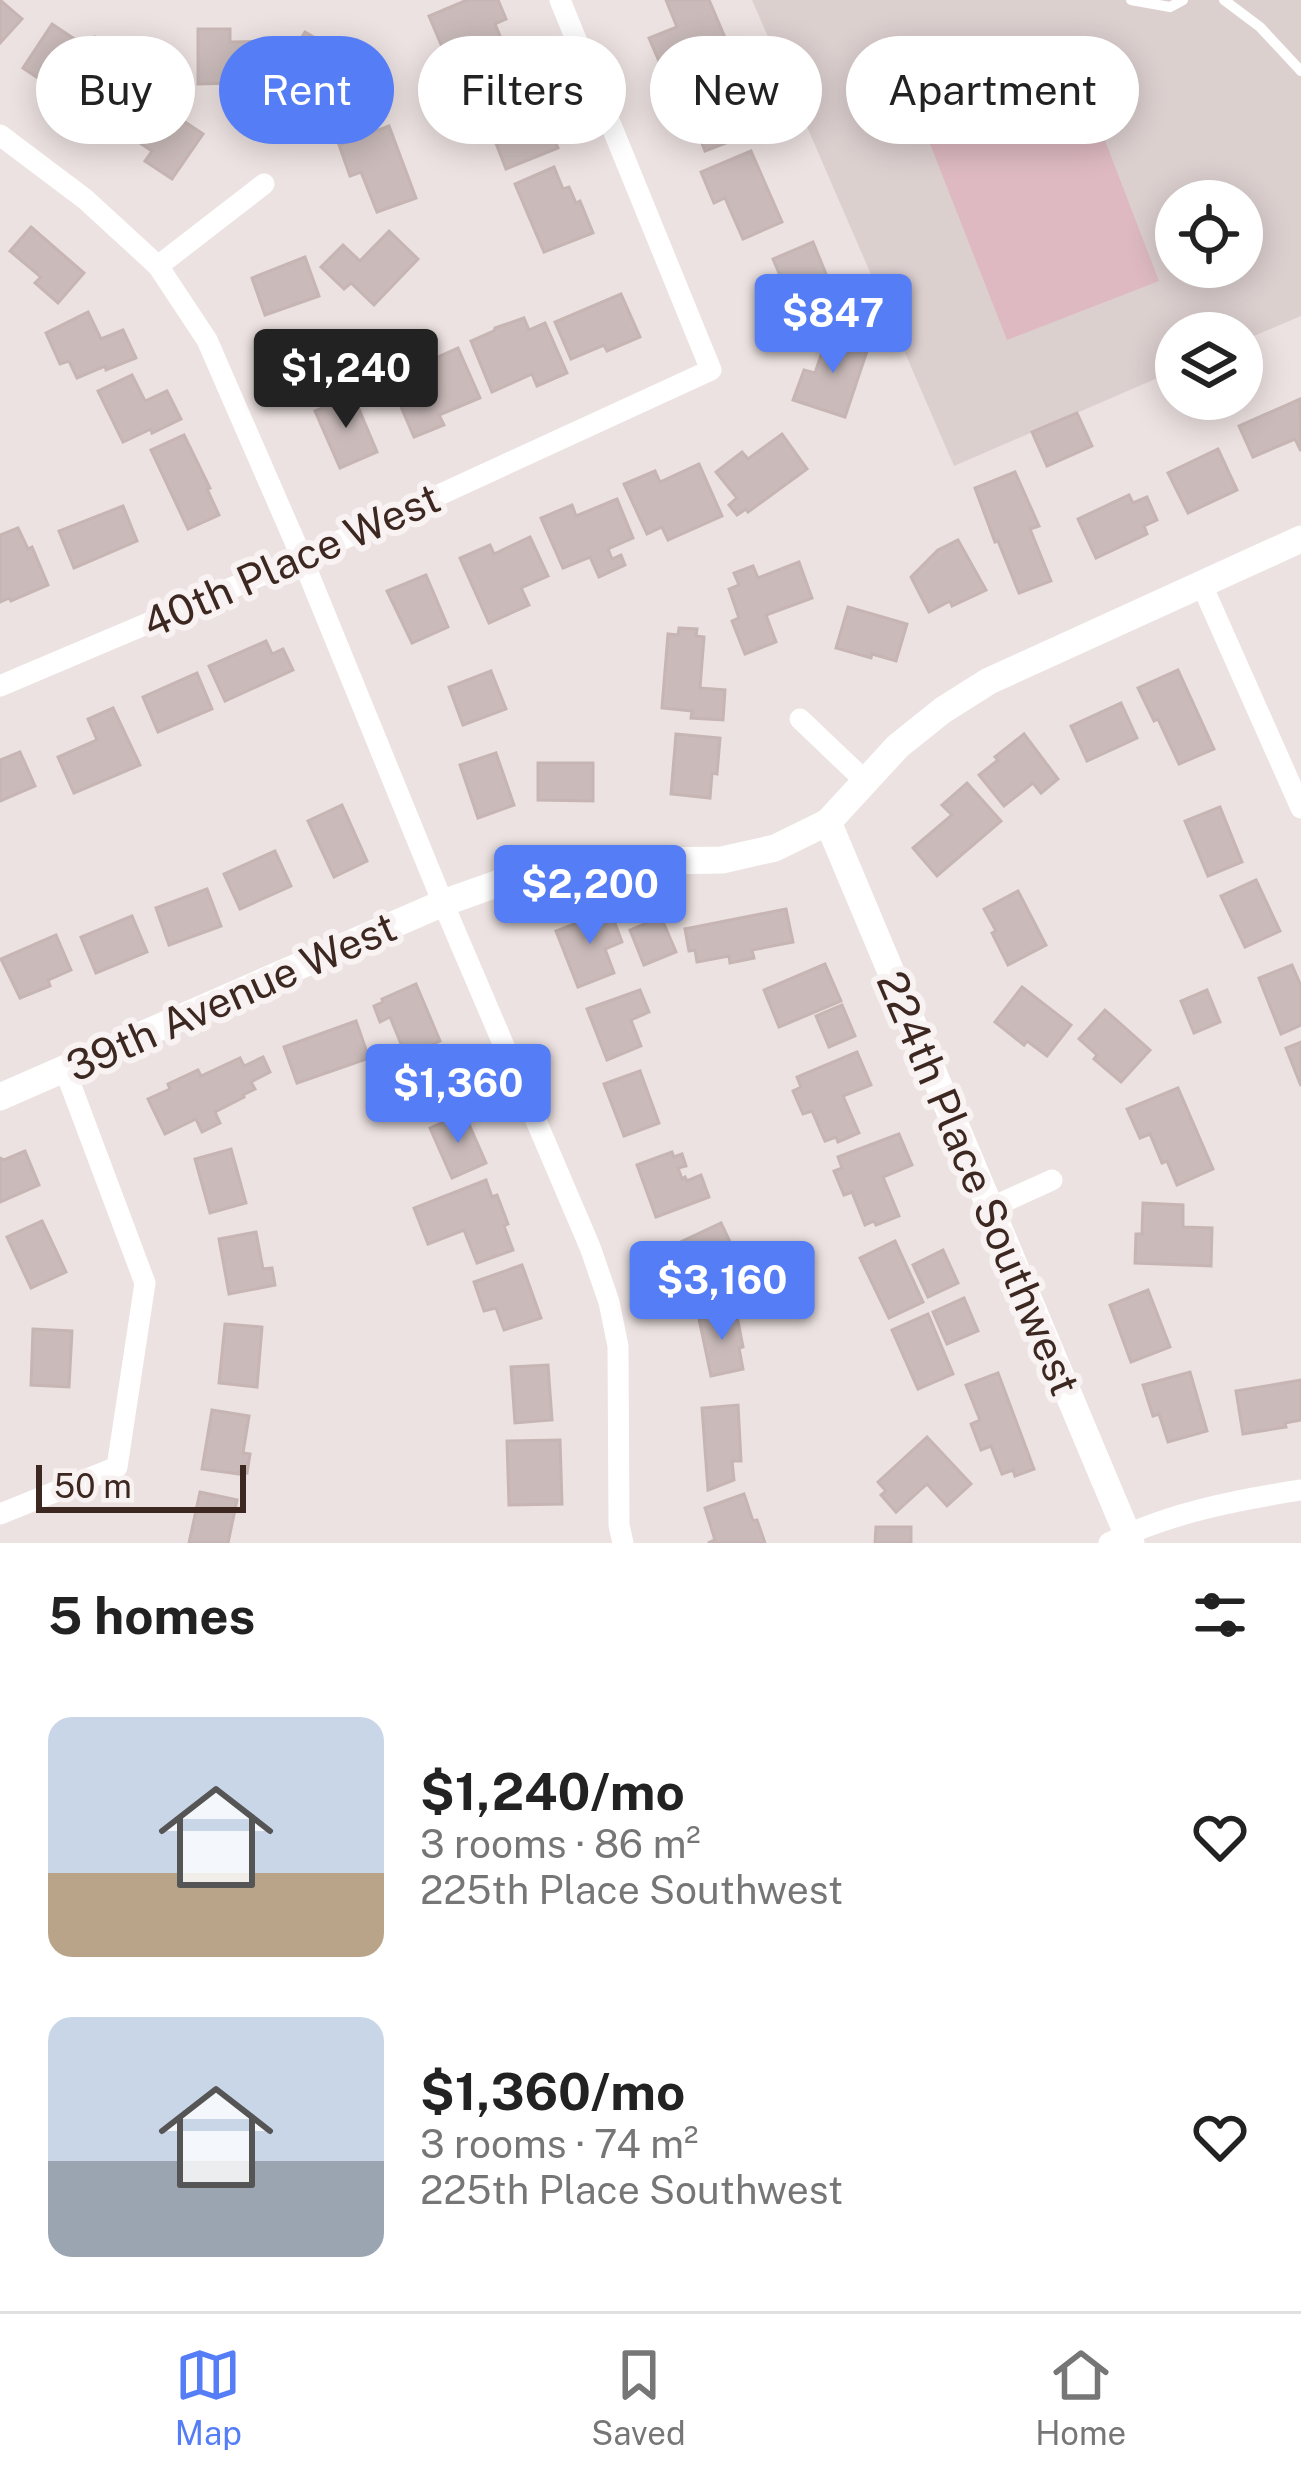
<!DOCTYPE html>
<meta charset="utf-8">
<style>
:root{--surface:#fff;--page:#f6f6f6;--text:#222;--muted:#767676;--line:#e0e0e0;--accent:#557df5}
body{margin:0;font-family:"Public Sans",sans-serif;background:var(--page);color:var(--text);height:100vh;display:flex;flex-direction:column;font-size:45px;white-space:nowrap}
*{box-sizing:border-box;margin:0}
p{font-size:39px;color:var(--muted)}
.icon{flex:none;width:66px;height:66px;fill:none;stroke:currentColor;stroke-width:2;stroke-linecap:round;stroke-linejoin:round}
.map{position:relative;height:1543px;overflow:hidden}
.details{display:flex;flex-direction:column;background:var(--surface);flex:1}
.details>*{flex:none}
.banner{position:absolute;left:36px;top:36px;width:1230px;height:108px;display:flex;gap:24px}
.fabs{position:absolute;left:1155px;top:180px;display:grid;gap:24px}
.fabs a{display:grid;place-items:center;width:108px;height:108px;border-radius:50%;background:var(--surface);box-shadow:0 6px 30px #0003;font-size:60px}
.scale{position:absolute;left:36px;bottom:30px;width:210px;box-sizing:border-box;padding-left:12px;border:6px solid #3d2821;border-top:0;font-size:33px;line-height:42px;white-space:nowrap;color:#3d2821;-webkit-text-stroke:9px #f8f2f2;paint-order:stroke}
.price{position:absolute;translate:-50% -102px;padding:0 27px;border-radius:12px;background:var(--accent);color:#fff;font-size:39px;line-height:78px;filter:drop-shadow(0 3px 6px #0008)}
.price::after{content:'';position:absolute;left:50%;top:72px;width:36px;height:27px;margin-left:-18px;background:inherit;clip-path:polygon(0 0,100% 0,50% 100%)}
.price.active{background:#222;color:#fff}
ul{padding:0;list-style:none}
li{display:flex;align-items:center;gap:36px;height:300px;padding:0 48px}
li span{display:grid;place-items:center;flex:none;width:336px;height:240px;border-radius:24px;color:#555}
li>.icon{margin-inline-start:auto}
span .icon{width:144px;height:144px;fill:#fffc;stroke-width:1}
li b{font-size:51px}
h2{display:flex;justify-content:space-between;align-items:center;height:144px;padding:0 48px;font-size:51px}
.chip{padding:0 42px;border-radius:54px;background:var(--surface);box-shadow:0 6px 30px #0003;font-size:42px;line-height:108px}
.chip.active{background:var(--accent);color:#fff}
.dock{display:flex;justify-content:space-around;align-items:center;height:168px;border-top:3px solid var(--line);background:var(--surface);font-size:33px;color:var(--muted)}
.dock a{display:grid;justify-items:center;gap:6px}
.dock .active{color:var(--accent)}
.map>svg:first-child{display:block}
.built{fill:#dcd0cf;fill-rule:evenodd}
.green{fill:#deb9c1}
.building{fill:#cabbba;stroke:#c6b5b3;stroke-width:3}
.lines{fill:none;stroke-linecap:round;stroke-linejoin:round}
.service{stroke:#fff;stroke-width:10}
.minor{stroke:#fff;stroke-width:21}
.tertiary{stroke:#fff;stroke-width:27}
.labels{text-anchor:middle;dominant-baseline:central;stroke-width:12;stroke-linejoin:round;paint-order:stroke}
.street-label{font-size:42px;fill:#3d2821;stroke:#f8f2f2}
</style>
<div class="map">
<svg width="1301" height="1543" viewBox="0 0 1301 1543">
<rect width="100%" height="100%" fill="#ece2e1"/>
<!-- built -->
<path class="built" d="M 752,0 L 1301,0 L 1301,316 L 1242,341 L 1242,333 L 1176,333 L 1176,370 L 954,466 ZM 1176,201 L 1242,201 L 1242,267 L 1176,267 Z"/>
<!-- green -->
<path class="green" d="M 1073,57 L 1159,281 L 1007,340 L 919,116 Z"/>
<!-- building -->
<g class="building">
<path d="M 0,0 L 22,19 L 0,43 Z"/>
<path d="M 467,0 L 498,0 L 506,19 L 495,24 L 512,64 L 502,68 L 505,75 L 480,85 L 477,79 L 473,81 L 461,50 L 446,56 L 429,16 Z"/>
<path d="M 666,0 L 709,0 L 726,40 L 662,68 L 649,38 L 677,27 Z"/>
<path d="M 52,24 L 88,48 L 95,37 L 122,55 L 93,100 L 57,76 L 50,86 L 23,68 Z"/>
<path d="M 198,29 L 230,29 L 230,42 L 274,41 L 274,95 L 242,95 L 242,83 L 198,84 Z"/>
<path d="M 305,32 L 376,73 L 346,122 L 318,105 L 324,95 L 282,70 Z"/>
<path d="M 717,64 L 733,104 L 745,100 L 757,131 L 705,151 L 690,111 L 678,116 L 666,84 Z"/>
<path d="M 518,81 L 533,121 L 545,116 L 558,148 L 506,169 L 478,97 Z"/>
<path d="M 138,91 L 203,134 L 172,179 L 145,161 L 152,151 L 115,126 Z"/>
<path d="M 389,126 L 416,198 L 377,212 L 361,172 L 350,176 L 339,145 Z"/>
<path d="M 751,151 L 782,222 L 743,239 L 725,198 L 714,203 L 701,172 Z"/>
<path d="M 554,167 L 563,189 L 569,187 L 576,203 L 580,201 L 593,233 L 544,252 L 515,184 Z"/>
<path d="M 31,227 L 84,273 L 58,303 L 35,283 L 41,277 L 10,251 Z"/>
<path d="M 389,231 L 418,259 L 374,305 L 351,283 L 344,289 L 321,267 L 343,245 L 360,261 Z"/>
<path d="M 813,242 L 841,311 L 792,331 L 779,300 L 789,296 L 773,259 Z"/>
<path d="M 305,257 L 319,296 L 265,315 L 252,278 Z"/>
<path d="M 621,294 L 640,337 L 607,351 L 604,345 L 571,359 L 555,322 Z"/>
<path d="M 88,312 L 101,339 L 123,330 L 136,358 L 106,370 L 105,366 L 77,378 L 69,361 L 60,364 L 46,333 Z"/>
<path d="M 524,318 L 529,330 L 545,323 L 567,373 L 537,386 L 532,374 L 492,392 L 471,341 L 494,331 L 495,328 Z"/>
<path d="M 829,332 L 869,345 L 845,417 L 793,400 L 804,370 L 815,373 Z"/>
<path d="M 458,348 L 480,398 L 439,415 L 444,425 L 414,437 L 384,367 L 407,357 L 416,379 L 433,372 L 429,361 Z"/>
<path d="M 132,375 L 145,401 L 167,391 L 181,419 L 152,433 L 151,429 L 123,442 L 98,391 Z"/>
<path d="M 353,395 L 377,452 L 340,468 L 315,411 Z"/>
<path d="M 1300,399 L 1301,451 L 1295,439 L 1253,457 L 1239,426 Z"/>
<path d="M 1077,413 L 1092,446 L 1047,466 L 1032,432 Z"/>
<path d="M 782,434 L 807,469 L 748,512 L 746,509 L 737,515 L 729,505 L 737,498 L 716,472 L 742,452 L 748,459 Z"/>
<path d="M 184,435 L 210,488 L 207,489 L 219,515 L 188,529 L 151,450 Z"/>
<path d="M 1218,449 L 1237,490 L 1188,513 L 1168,473 Z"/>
<path d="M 699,464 L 722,516 L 668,540 L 662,527 L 647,534 L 624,484 L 655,471 L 660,482 Z"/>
<path d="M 1015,472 L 1039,526 L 1030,529 L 1051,581 L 1019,593 L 998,541 L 995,542 L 975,488 Z"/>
<path d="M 1129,495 L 1133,503 L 1147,497 L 1157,520 L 1144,526 L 1147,534 L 1096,558 L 1078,519 Z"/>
<path d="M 617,499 L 633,538 L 608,549 L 612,559 L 621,555 L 625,565 L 599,577 L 590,557 L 563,568 L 541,518 L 572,505 L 576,516 Z"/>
<path d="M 123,506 L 137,541 L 74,568 L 59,531 Z"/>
<path d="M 18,528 L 28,549 L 32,547 L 48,585 L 11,601 L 9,598 L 0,602 L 0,535 Z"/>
<path d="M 530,537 L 548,576 L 521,588 L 529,605 L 489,623 L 460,558 L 490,545 L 494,554 Z"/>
<path d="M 958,540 L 986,590 L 952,606 L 950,601 L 929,612 L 911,577 L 938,550 Z"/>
<path d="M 799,562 L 812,598 L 766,615 L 776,642 L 745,654 L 732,621 L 739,618 L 729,589 L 739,585 L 734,573 L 753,566 L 758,578 Z"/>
<path d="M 426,575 L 448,627 L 412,643 L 387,591 Z"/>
<path d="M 848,607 L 907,624 L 896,661 L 872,654 L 871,658 L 836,648 Z"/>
<path d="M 679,628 L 697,629 L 696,636 L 704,637 L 700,688 L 725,690 L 723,720 L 691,718 L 692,711 L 662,708 L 668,634 L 678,635 Z"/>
<path d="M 266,641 L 272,654 L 283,649 L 293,670 L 225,701 L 209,666 Z"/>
<path d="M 1178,670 L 1214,749 L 1179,764 L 1158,719 L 1154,721 L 1138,688 Z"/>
<path d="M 491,671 L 506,709 L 463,725 L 449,687 Z"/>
<path d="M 197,673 L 212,709 L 158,732 L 143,697 Z"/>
<path d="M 1121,703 L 1137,738 L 1087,761 L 1071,726 Z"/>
<path d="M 113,708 L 140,765 L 74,793 L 58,757 L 97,740 L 88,719 Z"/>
<path d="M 676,734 L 720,738 L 717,774 L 712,773 L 710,798 L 671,794 Z"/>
<path d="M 1024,734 L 1058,779 L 1041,793 L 1033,783 L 1004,806 L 979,775 L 998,760 L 995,757 Z"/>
<path d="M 20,752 L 35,786 L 0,801 L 0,760 Z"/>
<path d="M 496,753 L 514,805 L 478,818 L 460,765 Z"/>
<path d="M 538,763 L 593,763 L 593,801 L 538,800 Z"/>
<path d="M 967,783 L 1001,821 L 937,876 L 913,848 L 952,815 L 942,805 Z"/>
<path d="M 342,805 L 367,861 L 334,877 L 308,821 Z"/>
<path d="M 1220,807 L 1242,862 L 1208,876 L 1185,821 Z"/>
<path d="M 275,851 L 291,886 L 240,909 L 224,874 Z"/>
<path d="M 1256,880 L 1280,931 L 1245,947 L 1221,896 Z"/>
<path d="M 207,889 L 221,926 L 169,945 L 156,908 Z"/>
<path d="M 1018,891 L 1046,945 L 1008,965 L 992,933 L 996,931 L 984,909 Z"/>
<path d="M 786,909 L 793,942 L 752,950 L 754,958 L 730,963 L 729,956 L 697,962 L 695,950 L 689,951 L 685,929 Z"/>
<path d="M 610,910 L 622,942 L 605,949 L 614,973 L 578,987 L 556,931 Z"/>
<path d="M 132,916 L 147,952 L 96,973 L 81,937 Z"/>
<path d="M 661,917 L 676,952 L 644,965 L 630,930 Z"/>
<path d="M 56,935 L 71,970 L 48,980 L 50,986 L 20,998 L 1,959 Z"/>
<path d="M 825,964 L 841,1001 L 779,1027 L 764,990 Z"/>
<path d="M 1292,965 L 1301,986 L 1301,1025 L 1281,1034 L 1259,978 Z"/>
<path d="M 416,984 L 440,1041 L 406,1056 L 390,1017 L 380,1022 L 374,1006 L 383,1002 L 382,999 Z"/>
<path d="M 1022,987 L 1071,1025 L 1047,1056 L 1027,1041 L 1024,1045 L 995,1022 Z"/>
<path d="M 640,990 L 649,1012 L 631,1020 L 641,1046 L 607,1060 L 587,1009 Z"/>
<path d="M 1207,990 L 1220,1022 L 1194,1033 L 1181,1001 Z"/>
<path d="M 842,1005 L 855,1036 L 829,1047 L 816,1016 Z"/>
<path d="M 1105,1010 L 1150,1050 L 1121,1082 L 1094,1059 L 1097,1055 L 1079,1039 Z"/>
<path d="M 356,1021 L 369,1058 L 297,1083 L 284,1047 Z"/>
<path d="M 1301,1042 L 1301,1086 L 1286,1048 Z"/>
<path d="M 857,1052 L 871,1085 L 843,1096 L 859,1133 L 838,1142 L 836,1137 L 825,1141 L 812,1111 L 803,1114 L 793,1091 L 801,1087 L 797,1077 Z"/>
<path d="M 263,1057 L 270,1072 L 251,1082 L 255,1089 L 243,1095 L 244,1097 L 215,1112 L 220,1123 L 202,1132 L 196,1119 L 165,1134 L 148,1099 L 170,1089 L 168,1084 L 198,1070 L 201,1076 L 240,1058 L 244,1066 Z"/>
<path d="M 640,1071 L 659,1123 L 624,1136 L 604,1084 Z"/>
<path d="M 1178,1088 L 1213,1169 L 1177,1185 L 1167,1161 L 1162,1163 L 1150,1134 L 1140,1138 L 1127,1109 Z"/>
<path d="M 464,1113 L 486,1163 L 452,1178 L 430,1128 Z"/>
<path d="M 899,1134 L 912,1165 L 883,1177 L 899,1216 L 876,1225 L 874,1221 L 865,1225 L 852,1192 L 844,1195 L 834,1171 L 842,1168 L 838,1157 Z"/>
<path d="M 231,1149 L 246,1203 L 210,1213 L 195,1159 Z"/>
<path d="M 25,1151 L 39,1185 L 0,1202 L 0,1158 L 4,1160 Z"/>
<path d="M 672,1152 L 674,1157 L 682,1154 L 686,1166 L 678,1168 L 682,1179 L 685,1177 L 687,1181 L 701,1175 L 709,1197 L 656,1217 L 637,1165 Z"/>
<path d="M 486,1180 L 492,1197 L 497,1195 L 508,1224 L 504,1226 L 513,1250 L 477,1263 L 464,1230 L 428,1244 L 414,1208 Z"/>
<path d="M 1143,1203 L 1183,1205 L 1183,1227 L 1212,1228 L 1211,1266 L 1135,1263 L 1136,1234 L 1142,1234 Z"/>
<path d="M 42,1221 L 66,1272 L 31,1288 L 7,1237 Z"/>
<path d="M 721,1223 L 741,1265 L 725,1273 L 731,1284 L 696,1300 L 670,1247 Z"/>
<path d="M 256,1232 L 263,1269 L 272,1268 L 275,1285 L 229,1294 L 219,1239 Z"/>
<path d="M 895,1241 L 923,1302 L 889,1318 L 860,1258 Z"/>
<path d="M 943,1250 L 958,1283 L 928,1297 L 913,1265 Z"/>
<path d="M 522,1265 L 541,1318 L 504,1330 L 496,1308 L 484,1311 L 474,1282 Z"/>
<path d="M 1148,1290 L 1170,1347 L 1131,1362 L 1110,1305 Z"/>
<path d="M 964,1298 L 978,1331 L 947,1344 L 933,1312 Z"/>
<path d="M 736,1311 L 743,1347 L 739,1348 L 743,1369 L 711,1376 L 699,1319 Z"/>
<path d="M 928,1314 L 953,1374 L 918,1389 L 892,1330 Z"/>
<path d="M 225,1324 L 262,1327 L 257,1387 L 219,1383 Z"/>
<path d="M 33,1329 L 72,1331 L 69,1387 L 31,1385 Z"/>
<path d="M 548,1365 L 552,1420 L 515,1423 L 511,1367 Z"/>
<path d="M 1190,1372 L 1207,1431 L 1168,1442 L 1159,1414 L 1153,1416 L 1143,1385 Z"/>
<path d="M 998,1373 L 1034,1469 L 1015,1476 L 1013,1470 L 1002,1474 L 991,1446 L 981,1450 L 971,1424 L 980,1420 L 966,1385 Z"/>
<path d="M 1301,1380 L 1301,1420 L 1285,1423 L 1286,1427 L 1243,1434 L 1236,1391 Z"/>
<path d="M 738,1405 L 741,1461 L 732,1461 L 734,1480 L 708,1490 L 702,1408 Z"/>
<path d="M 212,1410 L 249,1416 L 243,1453 L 250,1454 L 247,1473 L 239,1472 L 239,1474 L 202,1469 Z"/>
<path d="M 927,1437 L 971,1484 L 947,1506 L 927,1484 L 896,1512 L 881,1495 L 886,1491 L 878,1482 Z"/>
<path d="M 560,1440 L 562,1504 L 509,1505 L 507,1441 Z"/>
<path d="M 200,1492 L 237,1500 L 228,1543 L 189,1543 Z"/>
<path d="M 744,1494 L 753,1521 L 757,1520 L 765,1543 L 708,1543 L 715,1540 L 705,1508 Z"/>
<path d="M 876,1527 L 911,1527 L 911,1543 L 875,1543 Z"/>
</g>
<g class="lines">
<!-- service -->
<g class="service">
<path d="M 1131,0 L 1170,7 L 1183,0"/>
<path d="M 1224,0 L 1260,27 L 1301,71"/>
</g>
<!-- minor -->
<g class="minor">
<path d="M 0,135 L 85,199 L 158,266 L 207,340 L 302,558 L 443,903 L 590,1247 L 609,1302 L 618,1346 L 619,1525 L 623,1543"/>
<path d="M 158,266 L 264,184"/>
<path d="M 1201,583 L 1301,808"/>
<path d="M 0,686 L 302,558 L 711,370 L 560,0"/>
<path d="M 800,719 L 865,781"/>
<path d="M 990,1208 L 1052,1180"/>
<path d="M 0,1514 L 117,1467 L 145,1283 L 65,1070"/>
<path d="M 1109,1543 C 1169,1513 1236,1500 1301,1490"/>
</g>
<!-- tertiary -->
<g class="tertiary">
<path d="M 828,822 L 1131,1543"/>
<path d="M 0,1097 L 443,903 L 550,865 L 587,862 L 722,860 L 775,848 L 828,822 L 898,746 L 943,710 L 989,681 L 1301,539"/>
</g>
</g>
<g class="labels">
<!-- street labels -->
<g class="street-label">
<text transform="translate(291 560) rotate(-24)">40th Place West</text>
<text transform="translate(231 996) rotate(-24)">39th Avenue West</text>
<text transform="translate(979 1183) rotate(67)">224th Place Southwest</text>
</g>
</g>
</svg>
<div class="fabs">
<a><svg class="icon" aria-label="locate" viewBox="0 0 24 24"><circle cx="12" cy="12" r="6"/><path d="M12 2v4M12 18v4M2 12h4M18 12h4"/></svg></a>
<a><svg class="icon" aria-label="layers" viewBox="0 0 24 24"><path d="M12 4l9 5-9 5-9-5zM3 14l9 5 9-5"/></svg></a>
</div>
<div class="scale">50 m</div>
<b class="price" style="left:833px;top:376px">$847</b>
<b class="price active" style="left:346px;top:431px">$1,240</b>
<b class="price" style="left:590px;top:947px">$2,200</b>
<b class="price" style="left:458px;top:1146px">$1,360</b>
<b class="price" style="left:722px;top:1343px">$3,160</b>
<div class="banner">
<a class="chip">Buy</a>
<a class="chip active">Rent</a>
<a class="chip">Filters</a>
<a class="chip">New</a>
<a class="chip">Apartment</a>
</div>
</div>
<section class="details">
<h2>5 homes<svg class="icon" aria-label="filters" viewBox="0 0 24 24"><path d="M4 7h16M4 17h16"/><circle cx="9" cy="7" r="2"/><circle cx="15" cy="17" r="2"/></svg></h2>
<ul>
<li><span style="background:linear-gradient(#c9d6e8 65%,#b9a48a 0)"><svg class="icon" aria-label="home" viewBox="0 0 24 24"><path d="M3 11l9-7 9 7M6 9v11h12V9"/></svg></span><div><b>$1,240/mo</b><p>3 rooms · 86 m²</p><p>225th Place Southwest</p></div><svg class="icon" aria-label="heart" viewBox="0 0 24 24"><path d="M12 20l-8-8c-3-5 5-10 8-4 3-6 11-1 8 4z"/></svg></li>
<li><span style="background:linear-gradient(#c9d6e8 60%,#9aa5b1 0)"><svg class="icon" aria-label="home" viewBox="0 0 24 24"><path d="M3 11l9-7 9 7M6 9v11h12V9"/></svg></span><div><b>$1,360/mo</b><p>3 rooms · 74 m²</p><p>225th Place Southwest</p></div><svg class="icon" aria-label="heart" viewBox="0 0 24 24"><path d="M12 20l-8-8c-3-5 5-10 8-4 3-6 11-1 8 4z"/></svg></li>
</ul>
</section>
<nav class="dock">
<a class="active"><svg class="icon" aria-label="map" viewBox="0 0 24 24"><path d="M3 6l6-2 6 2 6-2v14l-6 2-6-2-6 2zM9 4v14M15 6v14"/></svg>Map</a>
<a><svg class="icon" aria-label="saved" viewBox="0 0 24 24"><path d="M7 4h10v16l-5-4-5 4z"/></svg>Saved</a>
<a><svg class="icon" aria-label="home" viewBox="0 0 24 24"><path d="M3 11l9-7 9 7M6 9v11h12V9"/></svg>Home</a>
</nav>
